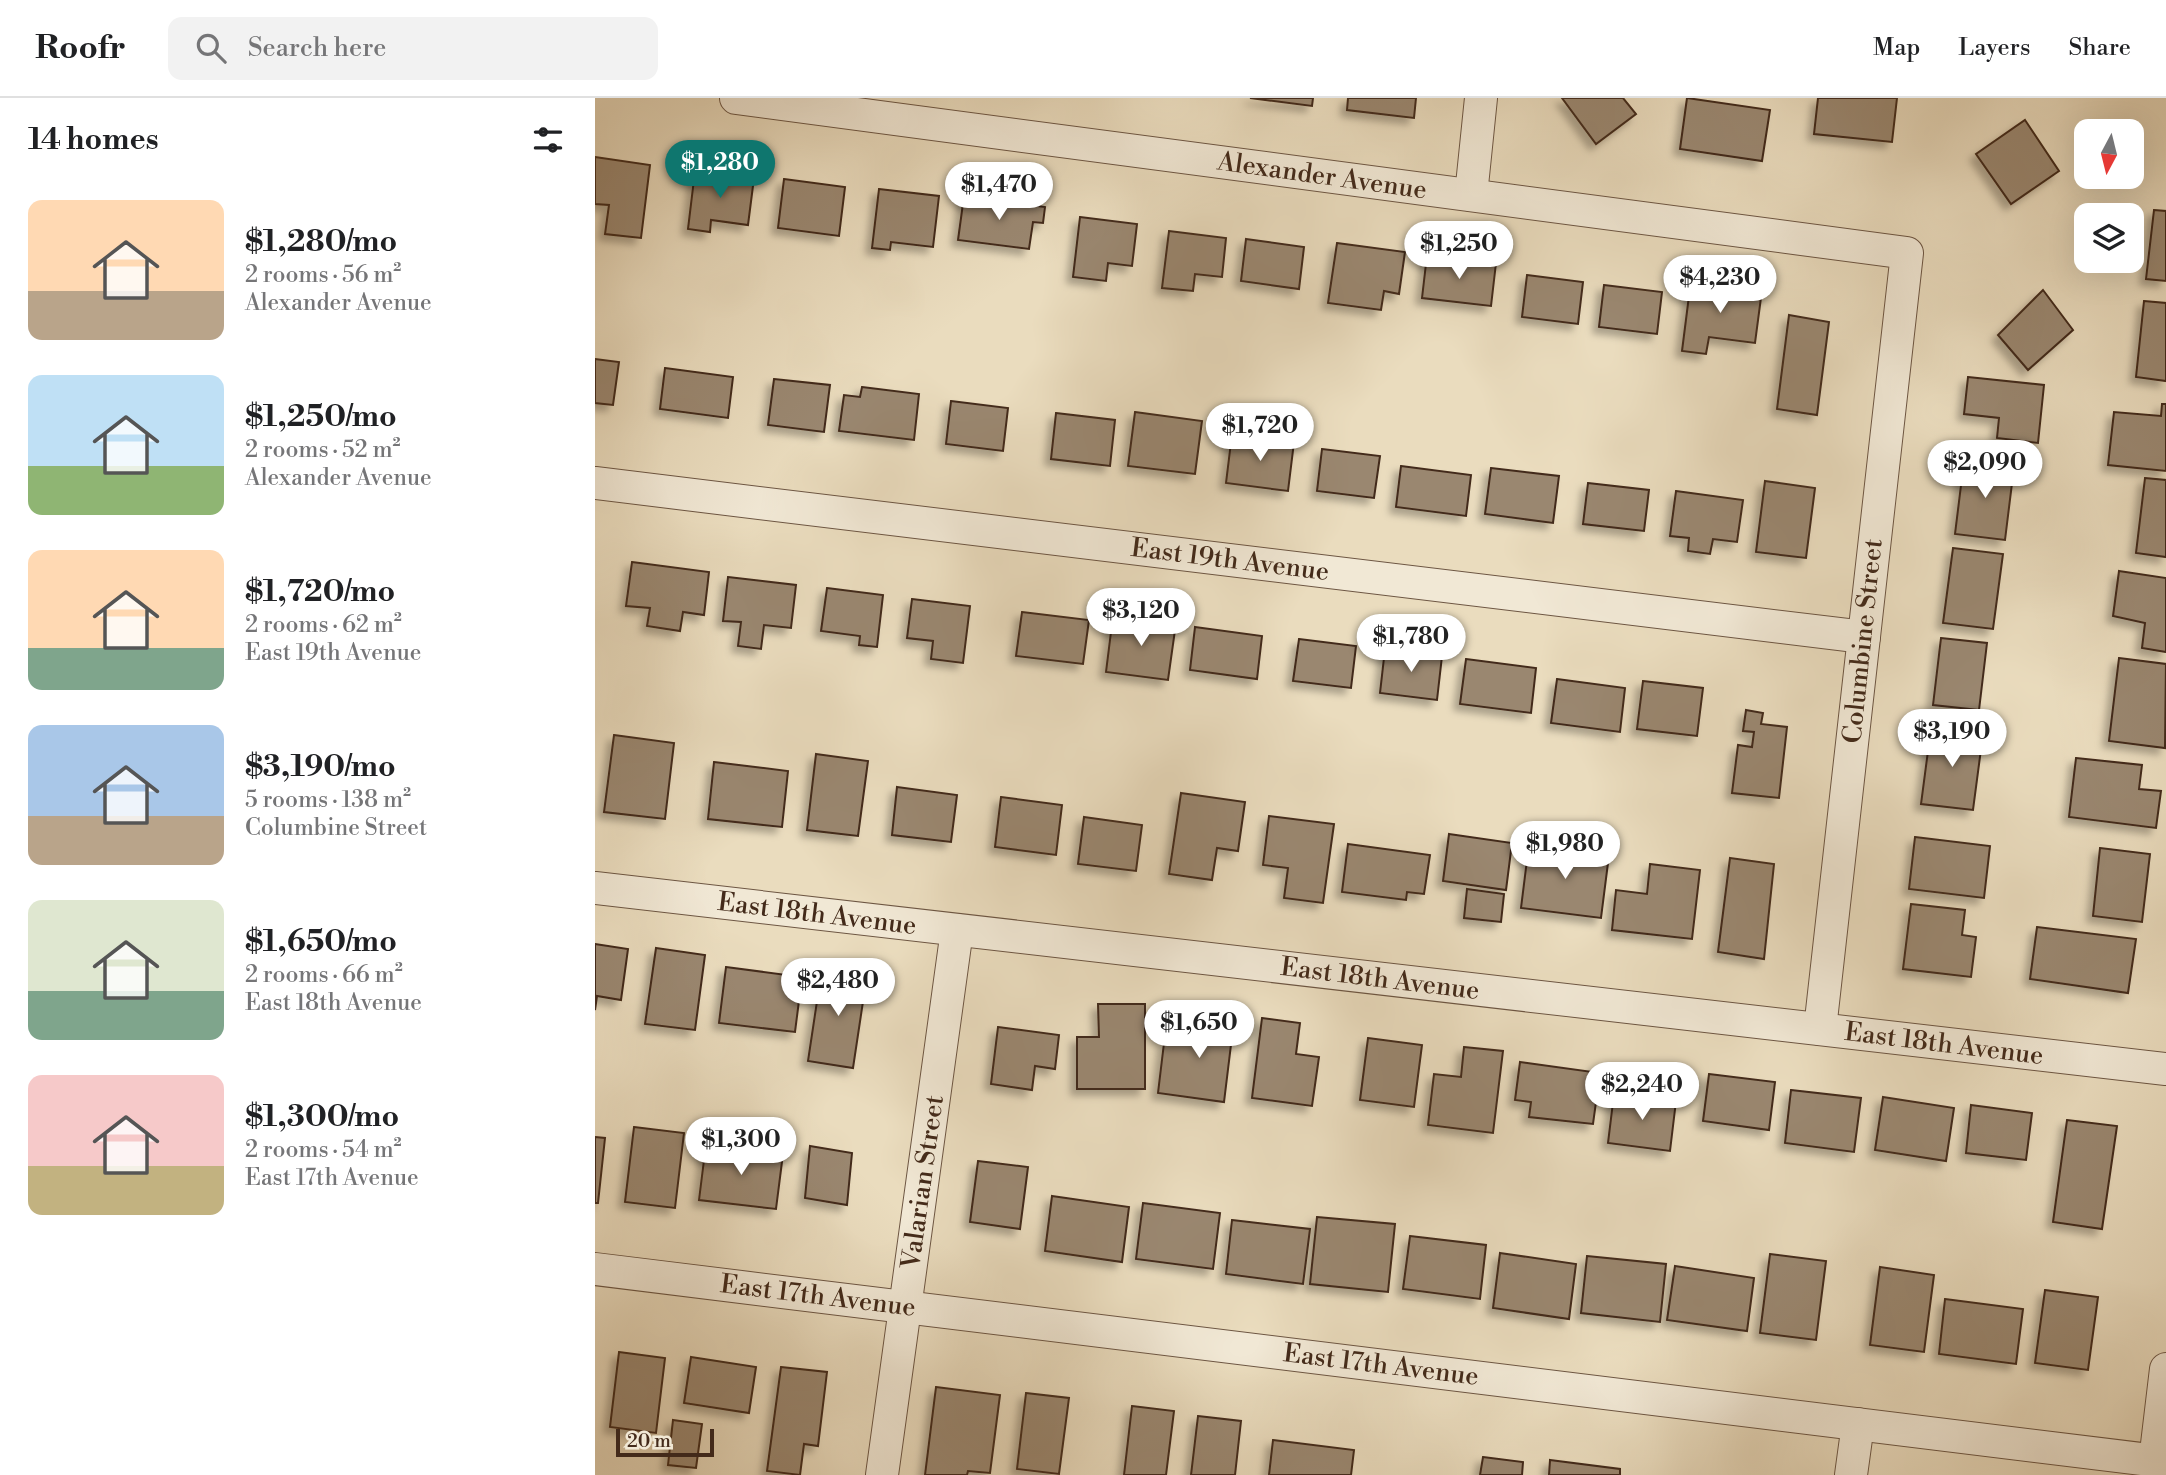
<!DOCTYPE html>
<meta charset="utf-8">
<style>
:root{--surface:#fff;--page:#f2f2f2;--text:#202124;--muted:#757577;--line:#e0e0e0;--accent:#0f766e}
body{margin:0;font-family:"Libre Bodoni",serif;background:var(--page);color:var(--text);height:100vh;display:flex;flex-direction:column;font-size:26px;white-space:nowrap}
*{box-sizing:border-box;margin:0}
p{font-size:23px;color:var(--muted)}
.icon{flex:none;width:38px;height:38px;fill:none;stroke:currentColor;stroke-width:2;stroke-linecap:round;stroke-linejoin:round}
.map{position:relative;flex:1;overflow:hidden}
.drawer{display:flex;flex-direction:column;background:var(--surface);width:595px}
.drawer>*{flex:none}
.needle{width:46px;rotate:187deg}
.controls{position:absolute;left:1479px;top:21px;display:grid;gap:14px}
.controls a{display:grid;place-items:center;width:70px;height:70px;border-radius:14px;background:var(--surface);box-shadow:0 7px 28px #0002;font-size:35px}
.scale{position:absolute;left:21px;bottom:18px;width:98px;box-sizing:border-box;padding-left:7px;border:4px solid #432a1a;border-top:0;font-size:19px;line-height:24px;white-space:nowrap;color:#432a1a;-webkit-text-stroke:5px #f1e8d5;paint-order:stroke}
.price{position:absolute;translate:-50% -60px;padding:0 16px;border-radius:24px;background:#fff;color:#222;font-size:23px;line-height:46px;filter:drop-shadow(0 2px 4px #0008)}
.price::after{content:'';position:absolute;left:50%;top:42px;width:21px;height:16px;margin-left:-10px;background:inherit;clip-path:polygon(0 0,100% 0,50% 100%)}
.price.current{background:var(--accent);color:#fff}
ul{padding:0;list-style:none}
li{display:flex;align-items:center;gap:21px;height:175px;padding:0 28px}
li span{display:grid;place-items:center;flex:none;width:196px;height:140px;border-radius:14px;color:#555}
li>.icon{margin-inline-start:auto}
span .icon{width:84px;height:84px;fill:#fffc;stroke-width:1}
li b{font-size:30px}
h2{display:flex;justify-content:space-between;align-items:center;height:84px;padding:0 28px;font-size:30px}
header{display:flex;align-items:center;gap:42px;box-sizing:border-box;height:98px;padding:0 35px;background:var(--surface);border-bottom:2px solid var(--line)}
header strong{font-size:33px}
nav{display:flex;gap:38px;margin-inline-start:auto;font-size:24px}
.search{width:490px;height:63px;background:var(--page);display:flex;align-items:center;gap:18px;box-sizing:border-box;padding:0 24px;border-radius:14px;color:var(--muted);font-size:26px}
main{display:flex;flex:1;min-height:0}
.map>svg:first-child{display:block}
.building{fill:#9a876f;stroke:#432a1a;stroke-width:2;filter:url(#shadow)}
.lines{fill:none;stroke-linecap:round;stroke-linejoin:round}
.street-casing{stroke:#6d5643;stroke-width:34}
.street{stroke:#f1e8d5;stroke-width:32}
.labels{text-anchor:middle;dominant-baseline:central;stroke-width:5;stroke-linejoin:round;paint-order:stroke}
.street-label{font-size:26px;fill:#432a1a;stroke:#f1e8d5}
</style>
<header>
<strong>Roofr</strong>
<div class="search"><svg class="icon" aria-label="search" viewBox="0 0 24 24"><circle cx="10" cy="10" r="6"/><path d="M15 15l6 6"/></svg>Search here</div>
<nav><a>Map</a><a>Layers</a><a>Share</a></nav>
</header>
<main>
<section class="drawer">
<h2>14 homes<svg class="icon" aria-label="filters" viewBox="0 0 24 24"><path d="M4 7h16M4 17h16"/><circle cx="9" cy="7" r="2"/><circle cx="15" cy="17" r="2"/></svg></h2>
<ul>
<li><span style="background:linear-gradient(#ffd9b3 65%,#b9a48a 0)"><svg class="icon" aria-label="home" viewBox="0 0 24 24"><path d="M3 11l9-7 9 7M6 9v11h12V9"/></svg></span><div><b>$1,280/mo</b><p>2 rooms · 56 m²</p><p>Alexander Avenue</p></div></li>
<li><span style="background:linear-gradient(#bfe0f5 65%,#8fb573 0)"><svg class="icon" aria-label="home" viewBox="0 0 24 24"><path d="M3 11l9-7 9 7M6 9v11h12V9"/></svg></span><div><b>$1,250/mo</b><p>2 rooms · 52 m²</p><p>Alexander Avenue</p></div></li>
<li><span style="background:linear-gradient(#ffd9b3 70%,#7fa58c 0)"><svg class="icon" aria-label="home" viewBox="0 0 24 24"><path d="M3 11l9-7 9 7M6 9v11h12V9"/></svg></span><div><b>$1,720/mo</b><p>2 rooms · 62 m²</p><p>East 19th Avenue</p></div></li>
<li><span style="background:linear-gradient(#a9c7e8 65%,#b9a48a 0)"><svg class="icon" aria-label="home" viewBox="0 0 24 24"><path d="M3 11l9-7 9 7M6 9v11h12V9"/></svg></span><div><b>$3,190/mo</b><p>5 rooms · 138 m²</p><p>Columbine Street</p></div></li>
<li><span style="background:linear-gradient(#dfe7d0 65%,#7fa58c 0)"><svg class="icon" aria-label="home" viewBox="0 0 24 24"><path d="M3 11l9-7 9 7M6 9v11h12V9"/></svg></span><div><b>$1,650/mo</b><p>2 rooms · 66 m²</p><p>East 18th Avenue</p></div></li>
<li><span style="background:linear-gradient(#f6c9c9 65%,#c2b280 0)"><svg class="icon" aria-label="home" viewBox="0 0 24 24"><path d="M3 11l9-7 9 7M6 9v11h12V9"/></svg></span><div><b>$1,300/mo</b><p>2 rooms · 54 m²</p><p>East 17th Avenue</p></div></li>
</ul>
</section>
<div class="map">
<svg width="1571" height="1377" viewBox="0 0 1571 1377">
<defs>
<filter id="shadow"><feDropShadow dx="-6" dy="6" stdDeviation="3.5" flood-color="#0004"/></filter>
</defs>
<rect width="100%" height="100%" fill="#eadcbe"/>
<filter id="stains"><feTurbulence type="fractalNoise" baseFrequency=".00286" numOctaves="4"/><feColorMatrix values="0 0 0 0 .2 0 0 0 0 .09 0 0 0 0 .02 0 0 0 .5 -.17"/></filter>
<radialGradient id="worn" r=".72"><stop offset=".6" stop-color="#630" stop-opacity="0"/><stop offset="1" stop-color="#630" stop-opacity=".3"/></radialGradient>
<!-- building -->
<g class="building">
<path d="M 655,0 L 718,0 L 717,8 Z"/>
<path d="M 753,0 L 821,0 L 819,20 L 752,12 Z"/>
<path d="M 967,0 L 1028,0 L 1041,16 L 1001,46 Z"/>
<path d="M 1092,0 L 1175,12 L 1167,63 L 1085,51 Z"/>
<path d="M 1223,0 L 1302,0 L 1297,44 L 1219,36 Z"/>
<path d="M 1430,22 L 1464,73 L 1416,106 L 1381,56 Z"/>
<path d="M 0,59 L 55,67 L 46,140 L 10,136 L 14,107 L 0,106 Z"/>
<path d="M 100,73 L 159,80 L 153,127 L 116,122 L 115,134 L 93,131 Z"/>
<path d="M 189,81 L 250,89 L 244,138 L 183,130 Z"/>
<path d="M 284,91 L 344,98 L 338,149 L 296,144 L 295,152 L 277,150 Z"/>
<path d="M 369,98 L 450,109 L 448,125 L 438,124 L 434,151 L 363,142 Z"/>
<path d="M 1559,112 L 1571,113 L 1571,183 L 1551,181 Z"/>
<path d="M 485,119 L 542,126 L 537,168 L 513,165 L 511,183 L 478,179 Z"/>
<path d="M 574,133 L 631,140 L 627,179 L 600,176 L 598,193 L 567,190 Z"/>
<path d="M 651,141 L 709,149 L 704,191 L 646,183 Z"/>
<path d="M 742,145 L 810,154 L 804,196 L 789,193 L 786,212 L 733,205 Z"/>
<path d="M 832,157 L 901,165 L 896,208 L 827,200 Z"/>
<path d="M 932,177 L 988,184 L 983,226 L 927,219 Z"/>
<path d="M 1096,182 L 1167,192 L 1160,245 L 1114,239 L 1111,256 L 1087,253 Z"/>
<path d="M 1009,187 L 1067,194 L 1062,236 L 1004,229 Z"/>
<path d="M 1448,192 L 1478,232 L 1433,272 L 1403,237 Z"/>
<path d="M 1549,203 L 1571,205 L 1571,283 L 1541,279 Z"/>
<path d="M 1194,217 L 1234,224 L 1222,317 L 1182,311 Z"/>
<path d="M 0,261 L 24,264 L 18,307 L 0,305 Z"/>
<path d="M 70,270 L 138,279 L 133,320 L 65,311 Z"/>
<path d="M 1373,279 L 1449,287 L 1443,345 L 1402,340 L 1404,320 L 1369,316 Z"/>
<path d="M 179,281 L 235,287 L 229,334 L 173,327 Z"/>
<path d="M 267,289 L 324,296 L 319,342 L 244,333 L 249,297 L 265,299 Z"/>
<path d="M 356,303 L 413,310 L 408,353 L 351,346 Z"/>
<path d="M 1567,306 L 1571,306 L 1571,373 L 1513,367 L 1519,314 L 1566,318 Z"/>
<path d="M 540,314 L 607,323 L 600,376 L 533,368 Z"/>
<path d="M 461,315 L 520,322 L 515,368 L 456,361 Z"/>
<path d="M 637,336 L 699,344 L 693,393 L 631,385 Z"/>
<path d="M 727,351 L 785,358 L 779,400 L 722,393 Z"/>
<path d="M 1369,363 L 1419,369 L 1410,442 L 1360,436 Z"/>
<path d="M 806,368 L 876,377 L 871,418 L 801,409 Z"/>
<path d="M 896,370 L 964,378 L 958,425 L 890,416 Z"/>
<path d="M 1550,380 L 1571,382 L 1571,459 L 1541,455 Z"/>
<path d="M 1170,383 L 1220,390 L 1211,460 L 1161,454 Z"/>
<path d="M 993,385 L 1054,392 L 1049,433 L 988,426 Z"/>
<path d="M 1081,393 L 1148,402 L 1142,444 L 1118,441 L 1115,456 L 1093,453 L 1094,440 L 1075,438 Z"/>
<path d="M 1358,450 L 1408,456 L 1398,531 L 1348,525 Z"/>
<path d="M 37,464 L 114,474 L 109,517 L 88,514 L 85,533 L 52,528 L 55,510 L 31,508 Z"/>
<path d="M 1524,473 L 1571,480 L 1571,554 L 1547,550 L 1550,525 L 1518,518 Z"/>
<path d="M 133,479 L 201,487 L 196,530 L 169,527 L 166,551 L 143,548 L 146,524 L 128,523 Z"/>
<path d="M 232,490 L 288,497 L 282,549 L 264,547 L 265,538 L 226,533 Z"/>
<path d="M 317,501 L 375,508 L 368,565 L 336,561 L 338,543 L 312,540 Z"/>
<path d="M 427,514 L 494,522 L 488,566 L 421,558 Z"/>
<path d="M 518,518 L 581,525 L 573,582 L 511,574 Z"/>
<path d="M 600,529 L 667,538 L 662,581 L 595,572 Z"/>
<path d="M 1346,540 L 1392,545 L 1384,612 L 1338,607 Z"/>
<path d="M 704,541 L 761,548 L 756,590 L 698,583 Z"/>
<path d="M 790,551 L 847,558 L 842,602 L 785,595 Z"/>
<path d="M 1524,560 L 1571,566 L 1570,650 L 1514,643 Z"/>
<path d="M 871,561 L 941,570 L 936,615 L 865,606 Z"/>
<path d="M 962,581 L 1030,590 L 1025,634 L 956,625 Z"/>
<path d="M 1048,583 L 1108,590 L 1102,638 L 1042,631 Z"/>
<path d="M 1151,612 L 1168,615 L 1166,626 L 1192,629 L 1184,700 L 1137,695 L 1143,647 L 1157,649 L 1159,634 L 1148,633 Z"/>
<path d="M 1336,630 L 1388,636 L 1378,712 L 1326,706 Z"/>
<path d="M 19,637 L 79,645 L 70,721 L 9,714 Z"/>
<path d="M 221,656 L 273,663 L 263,738 L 212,732 Z"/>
<path d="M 1481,660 L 1547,667 L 1544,691 L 1566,693 L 1561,730 L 1474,719 Z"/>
<path d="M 119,664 L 193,673 L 187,729 L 113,721 Z"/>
<path d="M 302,689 L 362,697 L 356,744 L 297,737 Z"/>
<path d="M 586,695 L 650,704 L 643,753 L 622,750 L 617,782 L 574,776 Z"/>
<path d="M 406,699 L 467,707 L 461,757 L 400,749 Z"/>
<path d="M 674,718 L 739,726 L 728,805 L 689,800 L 693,770 L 668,767 Z"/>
<path d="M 489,719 L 547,727 L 541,773 L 483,766 Z"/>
<path d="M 854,736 L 917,745 L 911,792 L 848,783 Z"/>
<path d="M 1320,739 L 1395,748 L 1389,800 L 1314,791 Z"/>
<path d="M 753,746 L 835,757 L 829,796 L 812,794 L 811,802 L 747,794 Z"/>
<path d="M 934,746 L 1014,757 L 1006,820 L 926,810 Z"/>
<path d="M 1505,750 L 1555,756 L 1547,824 L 1498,818 Z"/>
<path d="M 1135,760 L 1179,766 L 1169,861 L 1123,854 Z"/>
<path d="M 1055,766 L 1105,772 L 1097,841 L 1017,832 L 1021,792 L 1052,796 Z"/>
<path d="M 872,791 L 909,796 L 906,824 L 869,820 Z"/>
<path d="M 1316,806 L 1370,812 L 1367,837 L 1381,839 L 1376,879 L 1308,871 Z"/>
<path d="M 1442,829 L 1541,841 L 1533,895 L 1435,881 Z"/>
<path d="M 0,846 L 33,851 L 26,902 L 2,898 L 0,912 Z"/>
<path d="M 61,850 L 110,857 L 100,932 L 50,926 Z"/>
<path d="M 131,869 L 207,879 L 200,934 L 124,925 Z"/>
<path d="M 227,870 L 272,877 L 258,970 L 213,963 Z"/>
<path d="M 503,906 L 550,906 L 550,991 L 482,991 L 482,939 L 504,939 Z"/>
<path d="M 594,916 L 639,922 L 629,1004 L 563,995 L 569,945 L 590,947 Z"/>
<path d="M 667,920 L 705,925 L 701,956 L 724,959 L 717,1008 L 657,1000 Z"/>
<path d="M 403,929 L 464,937 L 460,971 L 440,968 L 437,992 L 396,986 Z"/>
<path d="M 773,940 L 827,947 L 819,1009 L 765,1002 Z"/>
<path d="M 869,949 L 908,953 L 898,1035 L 833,1027 L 839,976 L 866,979 Z"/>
<path d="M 925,964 L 1005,975 L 998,1026 L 934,1019 L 936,1004 L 920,1002 Z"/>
<path d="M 1114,976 L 1180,984 L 1174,1032 L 1108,1023 Z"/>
<path d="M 1196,992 L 1266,1000 L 1259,1054 L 1190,1045 Z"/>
<path d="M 1019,996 L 1081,1003 L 1075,1053 L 1013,1045 Z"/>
<path d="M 1288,999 L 1359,1010 L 1351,1063 L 1280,1052 Z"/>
<path d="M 1376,1007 L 1437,1015 L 1431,1062 L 1371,1055 Z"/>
<path d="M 1472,1022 L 1522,1028 L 1507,1131 L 1458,1124 Z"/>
<path d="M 39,1029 L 89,1035 L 80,1110 L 30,1104 Z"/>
<path d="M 0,1039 L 10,1040 L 3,1105 L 0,1105 Z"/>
<path d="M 111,1046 L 188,1056 L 181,1111 L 104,1102 Z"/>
<path d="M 215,1048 L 257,1055 L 252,1107 L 210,1100 Z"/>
<path d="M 383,1063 L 433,1069 L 425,1131 L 375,1124 Z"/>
<path d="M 457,1098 L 534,1109 L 527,1164 L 450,1153 Z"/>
<path d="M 548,1105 L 625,1115 L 618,1171 L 541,1161 Z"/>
<path d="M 722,1119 L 800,1126 L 793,1194 L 715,1186 Z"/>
<path d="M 637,1122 L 715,1131 L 708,1186 L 631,1176 Z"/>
<path d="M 815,1138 L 891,1147 L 885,1201 L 808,1191 Z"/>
<path d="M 905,1155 L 981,1166 L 974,1221 L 898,1210 Z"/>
<path d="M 1175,1156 L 1231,1163 L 1221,1242 L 1165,1235 Z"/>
<path d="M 992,1158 L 1071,1166 L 1065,1224 L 986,1215 Z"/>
<path d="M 1080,1168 L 1159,1180 L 1152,1233 L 1072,1222 Z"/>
<path d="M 1285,1169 L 1339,1177 L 1329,1254 L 1275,1247 Z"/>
<path d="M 1450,1192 L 1503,1199 L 1493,1272 L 1440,1265 Z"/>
<path d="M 1350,1201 L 1428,1211 L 1421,1266 L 1344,1256 Z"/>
<path d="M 24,1254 L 70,1260 L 61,1335 L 15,1329 Z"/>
<path d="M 96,1259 L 161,1269 L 154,1315 L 89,1305 Z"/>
<path d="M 186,1269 L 232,1274 L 223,1348 L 209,1346 L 205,1377 L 172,1373 Z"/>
<path d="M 341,1289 L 405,1297 L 395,1375 L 373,1373 L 372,1377 L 330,1377 Z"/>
<path d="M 431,1295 L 474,1300 L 464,1376 L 422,1371 Z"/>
<path d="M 537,1308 L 579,1313 L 571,1377 L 529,1377 Z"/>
<path d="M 603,1318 L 646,1323 L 640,1377 L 596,1377 Z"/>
<path d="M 78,1322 L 107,1326 L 101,1370 L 73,1367 Z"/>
<path d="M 678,1342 L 759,1352 L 756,1377 L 674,1377 Z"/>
<path d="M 888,1359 L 928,1364 L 927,1377 L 885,1377 Z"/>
<path d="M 955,1362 L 1025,1371 L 1025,1377 L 954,1377 Z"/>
</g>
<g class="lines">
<defs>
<g id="street">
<path d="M 141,0 L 1312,155 L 1225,931"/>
<path d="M 876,97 L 886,0"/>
<path d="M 0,385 L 1269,539"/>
<path d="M 0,790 L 1571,971"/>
<path d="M 0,1171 L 1571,1364"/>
<path d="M 1560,1363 L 1571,1271"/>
<path d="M 287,1377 L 362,832"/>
<path d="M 1256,1377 L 1263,1326"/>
</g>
</defs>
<!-- street casing -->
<use href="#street" class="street-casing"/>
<!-- street -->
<use href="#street" class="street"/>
</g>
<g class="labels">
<!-- street labels -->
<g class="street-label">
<text transform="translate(727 78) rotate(8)">Alexander Avenue</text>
<text transform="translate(635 462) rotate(7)">East 19th Avenue</text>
<text transform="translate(1268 543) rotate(-84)">Columbine Street</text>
<text transform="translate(222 816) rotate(7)">East 18th Avenue</text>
<text transform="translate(785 881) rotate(7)">East 18th Avenue</text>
<text transform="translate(1349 946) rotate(7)">East 18th Avenue</text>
<text transform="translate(328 1084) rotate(-82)">Valarian Street</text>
<text transform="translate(223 1198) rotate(7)">East 17th Avenue</text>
<text transform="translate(786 1267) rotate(7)">East 17th Avenue</text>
</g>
</g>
<rect width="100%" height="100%" filter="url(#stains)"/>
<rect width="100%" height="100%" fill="url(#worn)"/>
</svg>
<div class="controls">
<a><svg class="needle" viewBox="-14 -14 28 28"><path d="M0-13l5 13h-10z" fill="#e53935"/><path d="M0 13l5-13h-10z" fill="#757577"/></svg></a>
<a><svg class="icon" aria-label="layers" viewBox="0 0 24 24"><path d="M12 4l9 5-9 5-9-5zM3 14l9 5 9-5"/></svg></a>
</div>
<div class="scale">20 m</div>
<b class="price current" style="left:125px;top:102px">$1,280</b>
<b class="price" style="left:404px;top:124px">$1,470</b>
<b class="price" style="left:864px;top:183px">$1,250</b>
<b class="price" style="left:1125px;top:217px">$4,230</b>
<b class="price" style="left:665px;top:365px">$1,720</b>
<b class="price" style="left:1390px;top:402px">$2,090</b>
<b class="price" style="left:546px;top:550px">$3,120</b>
<b class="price" style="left:816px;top:576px">$1,780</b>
<b class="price" style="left:1357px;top:671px">$3,190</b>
<b class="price" style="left:970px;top:783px">$1,980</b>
<b class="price" style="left:243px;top:920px">$2,480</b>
<b class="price" style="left:604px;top:962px">$1,650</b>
<b class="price" style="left:1047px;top:1024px">$2,240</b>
<b class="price" style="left:146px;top:1079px">$1,300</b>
</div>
</main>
